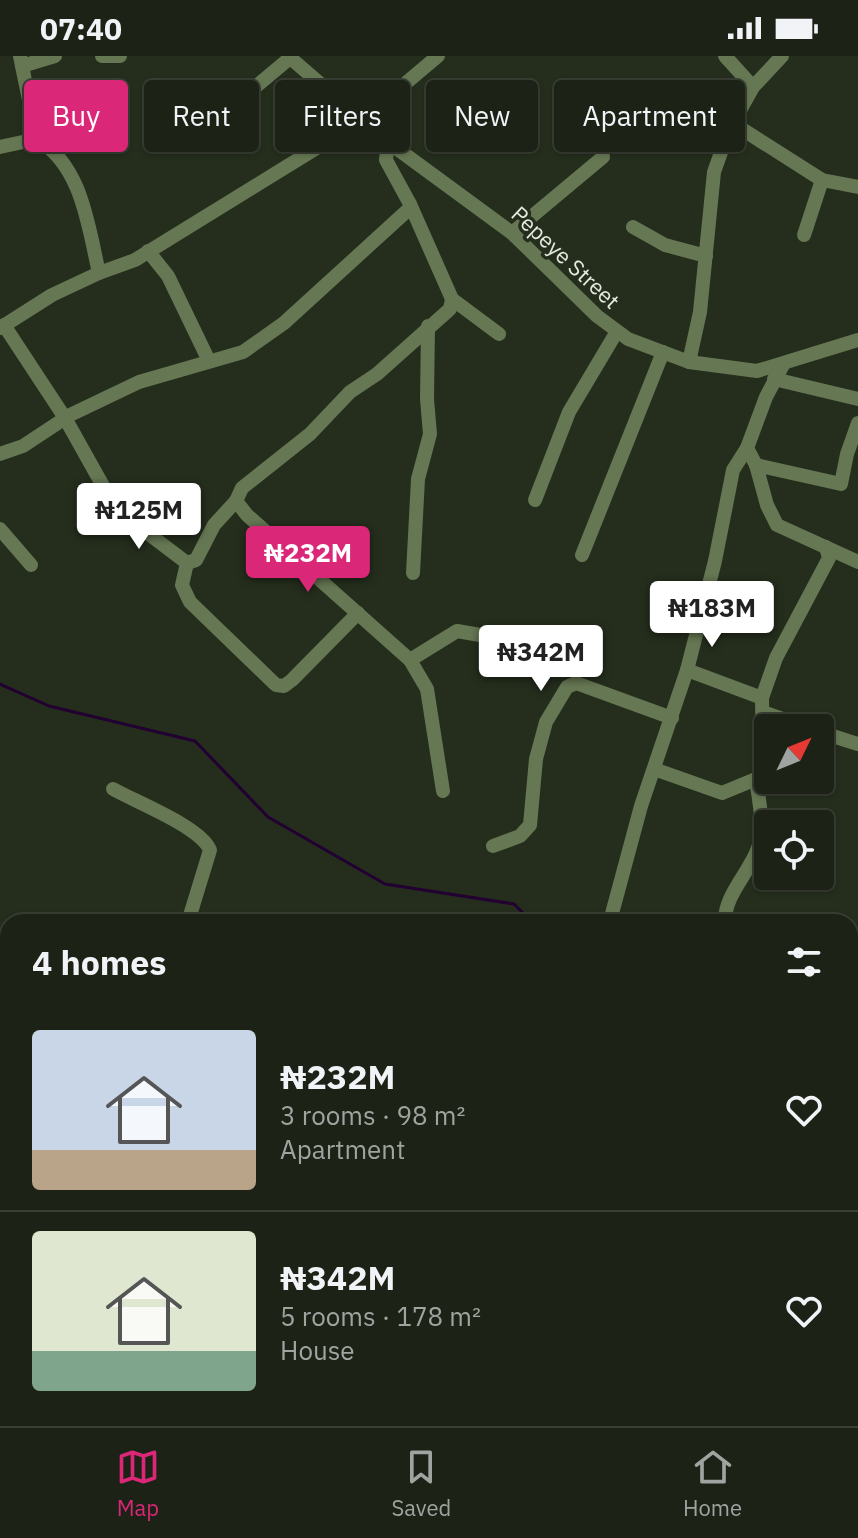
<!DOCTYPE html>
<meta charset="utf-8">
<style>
:root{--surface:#1c2216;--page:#252a1f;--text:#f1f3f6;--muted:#a0a4a1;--line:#3a3f35;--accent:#db2777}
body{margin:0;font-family:"IBM Plex Sans",sans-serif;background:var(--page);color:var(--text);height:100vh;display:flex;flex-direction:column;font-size:30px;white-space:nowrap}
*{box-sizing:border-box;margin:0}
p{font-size:26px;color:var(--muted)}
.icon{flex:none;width:44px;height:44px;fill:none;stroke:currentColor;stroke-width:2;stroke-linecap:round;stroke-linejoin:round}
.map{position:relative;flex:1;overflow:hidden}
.sheet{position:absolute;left:0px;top:858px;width:858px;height:512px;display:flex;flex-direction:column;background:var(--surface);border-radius:24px 24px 0 0;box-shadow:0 2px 6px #0004,0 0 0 2px var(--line)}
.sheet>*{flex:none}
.guide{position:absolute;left:24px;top:24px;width:810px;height:72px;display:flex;gap:16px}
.needle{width:52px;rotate:47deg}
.controls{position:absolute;left:754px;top:658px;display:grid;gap:16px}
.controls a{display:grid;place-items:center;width:80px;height:80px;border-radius:8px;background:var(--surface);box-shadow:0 2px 6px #0004,0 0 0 2px var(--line);font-size:40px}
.price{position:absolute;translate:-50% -68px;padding:0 18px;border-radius:8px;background:#fff;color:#222;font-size:26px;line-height:52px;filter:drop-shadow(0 2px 4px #0008)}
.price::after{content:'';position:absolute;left:50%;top:48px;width:24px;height:18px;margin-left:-12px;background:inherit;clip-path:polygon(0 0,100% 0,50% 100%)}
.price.active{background:var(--accent);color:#fff}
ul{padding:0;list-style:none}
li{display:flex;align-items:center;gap:24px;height:200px;padding:0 32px}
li+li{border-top:2px solid var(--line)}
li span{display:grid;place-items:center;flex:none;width:224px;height:160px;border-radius:8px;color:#555}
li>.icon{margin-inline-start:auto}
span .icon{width:96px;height:96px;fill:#fffc;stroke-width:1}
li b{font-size:34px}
h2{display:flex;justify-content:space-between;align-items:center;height:96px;padding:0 32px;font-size:34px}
.chip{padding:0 28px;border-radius:8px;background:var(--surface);box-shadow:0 2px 6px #0004,0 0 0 2px var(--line);font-size:28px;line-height:72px}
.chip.active{background:var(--accent);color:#fff}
.status{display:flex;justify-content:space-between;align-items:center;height:56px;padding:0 40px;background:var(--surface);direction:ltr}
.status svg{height:22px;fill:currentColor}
.menu{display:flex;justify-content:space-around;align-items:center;height:112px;border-top:2px solid var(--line);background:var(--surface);font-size:22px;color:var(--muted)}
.menu a{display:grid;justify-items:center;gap:4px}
.menu .active{color:var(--accent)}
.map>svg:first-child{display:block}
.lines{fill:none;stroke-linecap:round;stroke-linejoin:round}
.stream{stroke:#220032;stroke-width:3}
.minor{stroke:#657753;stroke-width:14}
.labels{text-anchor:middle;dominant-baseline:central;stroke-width:7;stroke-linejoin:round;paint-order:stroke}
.street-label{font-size:22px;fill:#e4eadf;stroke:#252e1d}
</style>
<div class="status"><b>07:40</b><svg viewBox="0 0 49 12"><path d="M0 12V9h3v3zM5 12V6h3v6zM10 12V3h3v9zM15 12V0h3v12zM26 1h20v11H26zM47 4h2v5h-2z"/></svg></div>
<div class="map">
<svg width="858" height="1370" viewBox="0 0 858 1370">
<rect width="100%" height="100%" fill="#252e1d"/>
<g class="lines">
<!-- stream -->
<g class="stream">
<path d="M 0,628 L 49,650 L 195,685 L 268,761 L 385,828 L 514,848 L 532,866"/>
<path d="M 850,935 L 858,935"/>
</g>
<!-- minor -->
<g class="minor">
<path d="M 20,0 L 37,83 C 82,110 88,169 99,217"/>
<path d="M 102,0 L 120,0"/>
<path d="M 288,0 L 388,86 L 512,177 L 597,260 L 628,283 L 689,306 L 757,315 L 858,284"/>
<path d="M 725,0 L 753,31"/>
<path d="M 22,10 L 55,0"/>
<path d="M 253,33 L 290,2"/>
<path d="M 734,68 L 822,124 L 858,131"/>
<path d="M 0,91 L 37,83"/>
<path d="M 633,171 L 665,189 L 706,200"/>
<path d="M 512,177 L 603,101"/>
<path d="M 804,179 L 822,124"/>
<path d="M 148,195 L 168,220 L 209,305"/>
<path d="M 452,243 L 499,278"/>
<path d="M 4,269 L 65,362 L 112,446 L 129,463 L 187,507 L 196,504 L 214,469 L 236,445 L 242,432 L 310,378 L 350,336 L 377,318 L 450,253 L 452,243 L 410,148"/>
<path d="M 0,272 L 52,239 L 99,217 L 135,204 L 362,64 L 438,0"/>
<path d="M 689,306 L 700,256 L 714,116 L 729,74 L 753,31 L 782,0"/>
<path d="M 774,323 L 858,343"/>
<path d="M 747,392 L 756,409 L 841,428 L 847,398 L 858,367"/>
<path d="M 0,398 L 23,390 L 70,359 L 139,326 L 243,296 L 284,267 L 409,153 L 410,148 L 386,104 L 388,86"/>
<path d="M 756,409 L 767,449 L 777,469 L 858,506"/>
<path d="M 535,444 L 569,356 L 616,277"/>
<path d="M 236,445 L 247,459 L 410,604 L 427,633 L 443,735"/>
<path d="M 0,473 L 31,509"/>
<path d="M 582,499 L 663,296"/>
<path d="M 187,507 L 182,529 L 190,546 L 276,629 L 284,630 L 292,624 L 358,557"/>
<path d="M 413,517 L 418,423 L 430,378 L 427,343 L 428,270"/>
<path d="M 410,604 L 457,575 L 480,579"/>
<path d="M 687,614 L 762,642"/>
<path d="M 763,656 L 809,672"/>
<path d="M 820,676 L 858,688"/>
<path d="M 654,713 L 722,737 L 756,723 L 763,714 L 762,642 L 776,602 L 829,502 L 826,491"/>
<path d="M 113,733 C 136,746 201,771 210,794 L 188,866"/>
<path d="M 493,790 L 520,780 L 530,769 L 536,703 L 546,666 L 567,631 L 576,627 L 672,662"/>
<path d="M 610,865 L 641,750 L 687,614 L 715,505 L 733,414 L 747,392 L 766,341 L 783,309"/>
<path d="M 725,866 C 724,839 750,816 758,792 C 765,770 759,745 756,723"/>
<path d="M 0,996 L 8,1001"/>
<path d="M 0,1134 L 4,1137 L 8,1130"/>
<path d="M 850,1166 L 858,1177"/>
<path d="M 0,1285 L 8,1264"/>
<path d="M 429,1362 L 432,1370"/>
<path d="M 682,1362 L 683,1370"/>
<path d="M 159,1370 L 162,1362"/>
<path d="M 524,1370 L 525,1362"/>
<path d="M 809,1370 L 810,1362"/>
</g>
</g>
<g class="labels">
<!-- street labels -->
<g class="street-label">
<text transform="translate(566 201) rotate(43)">Pepeye Street</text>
</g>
</g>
</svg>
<div class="controls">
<a><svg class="needle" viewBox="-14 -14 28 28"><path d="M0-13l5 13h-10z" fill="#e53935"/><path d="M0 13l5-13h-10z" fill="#a0a4a1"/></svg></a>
<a><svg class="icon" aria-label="locate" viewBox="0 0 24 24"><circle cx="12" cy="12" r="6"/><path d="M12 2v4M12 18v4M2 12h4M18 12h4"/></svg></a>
</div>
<b class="price" style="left:139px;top:495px">₦125M</b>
<b class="price active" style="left:308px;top:538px">₦232M</b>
<b class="price" style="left:712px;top:593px">₦183M</b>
<b class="price" style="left:541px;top:637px">₦342M</b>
<div class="guide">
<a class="chip active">Buy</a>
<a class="chip">Rent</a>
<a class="chip">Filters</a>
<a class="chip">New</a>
<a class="chip">Apartment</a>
</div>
<section class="sheet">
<h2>4 homes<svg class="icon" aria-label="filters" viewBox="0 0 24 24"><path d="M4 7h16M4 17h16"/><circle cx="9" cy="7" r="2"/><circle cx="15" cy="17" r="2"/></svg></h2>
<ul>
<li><span style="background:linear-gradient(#c9d6e8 75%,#b9a48a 0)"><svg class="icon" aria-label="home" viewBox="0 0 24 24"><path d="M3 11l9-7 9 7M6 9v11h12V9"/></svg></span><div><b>₦232M</b><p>3 rooms · 98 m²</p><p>Apartment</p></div><svg class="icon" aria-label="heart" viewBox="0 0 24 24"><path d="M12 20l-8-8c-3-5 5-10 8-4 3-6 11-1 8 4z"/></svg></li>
<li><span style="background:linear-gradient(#dfe7d0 75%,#7fa58c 0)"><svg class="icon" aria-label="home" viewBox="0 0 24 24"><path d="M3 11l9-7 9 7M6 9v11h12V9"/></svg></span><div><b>₦342M</b><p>5 rooms · 178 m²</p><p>House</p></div><svg class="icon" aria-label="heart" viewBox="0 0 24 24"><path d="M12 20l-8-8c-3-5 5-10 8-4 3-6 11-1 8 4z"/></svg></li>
</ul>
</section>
</div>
<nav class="menu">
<a class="active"><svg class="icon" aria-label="map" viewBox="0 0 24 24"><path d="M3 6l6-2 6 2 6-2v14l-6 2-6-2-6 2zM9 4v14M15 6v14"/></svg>Map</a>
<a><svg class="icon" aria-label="saved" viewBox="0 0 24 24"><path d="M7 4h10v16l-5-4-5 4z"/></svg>Saved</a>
<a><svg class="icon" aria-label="home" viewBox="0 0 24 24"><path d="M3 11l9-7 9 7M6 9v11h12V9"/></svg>Home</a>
</nav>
